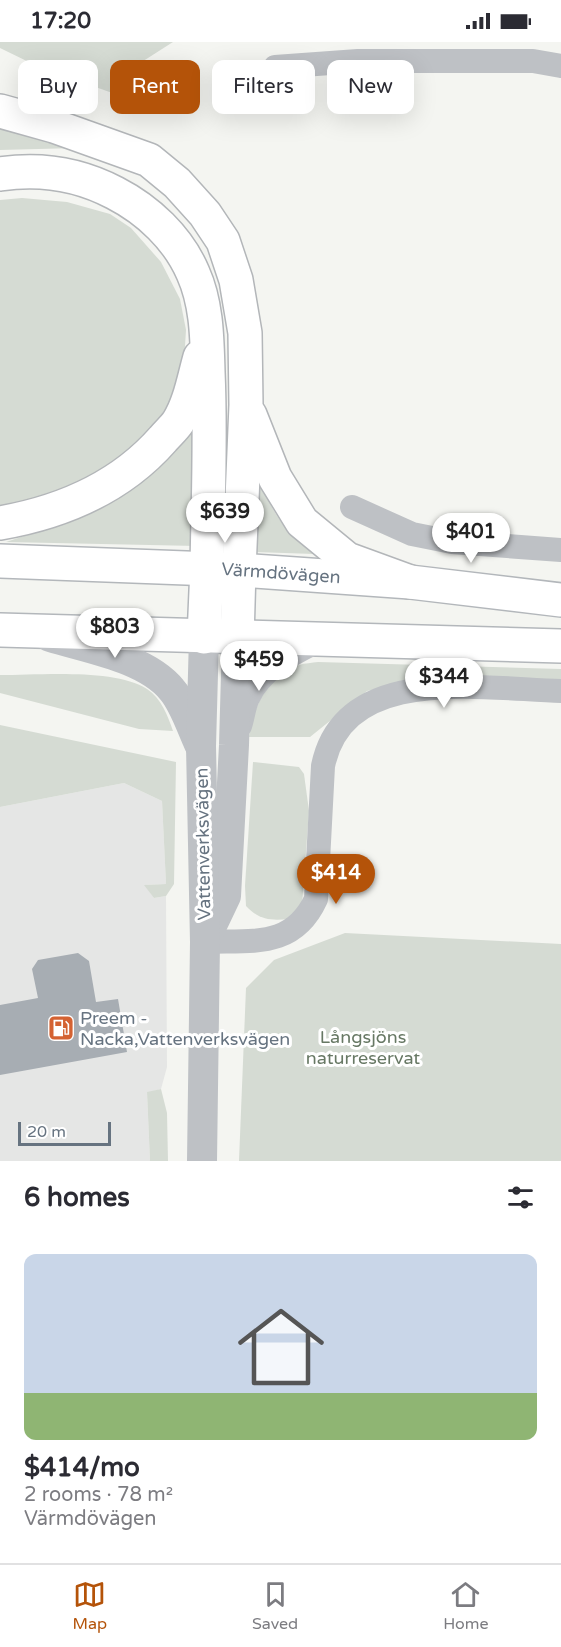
<!DOCTYPE html>
<meta charset="utf-8">
<style>
:root{--surface:#fff;--page:#f2f2f3;--text:#2b2b33;--muted:#7c7c81;--line:#e1e1e2;--accent:#b45309}
body{margin:0;font-family:"Varela Round",sans-serif;background:var(--page);color:var(--text);height:100vh;display:flex;flex-direction:column;font-size:22px;white-space:nowrap}
*{box-sizing:border-box;margin:0}
p{font-size:20px;color:var(--muted)}
.icon{flex:none;width:33px;height:33px;fill:none;stroke:currentColor;stroke-width:2;stroke-linecap:round;stroke-linejoin:round}
.map{position:relative;height:1119px;overflow:hidden}
.sheet{display:flex;flex-direction:column;background:var(--surface);flex:1}
.sheet>*{flex:none}
.banner{position:absolute;left:18px;top:18px;width:525px;height:54px;display:flex;gap:12px}
.scale{position:absolute;left:18px;bottom:15px;width:93px;box-sizing:border-box;padding-left:6px;border:3px solid #667380;border-top:0;font-size:16px;line-height:21px;white-space:nowrap;color:#667380;-webkit-text-stroke:4px #fff;paint-order:stroke}
.price{position:absolute;translate:-50% -51px;padding:0 14px;border-radius:21px;background:#fff;color:#222;font-size:20px;line-height:39px;filter:drop-shadow(0 2px 3px #0008)}
.price::after{content:'';position:absolute;left:50%;top:36px;width:18px;height:14px;margin-left:-9px;background:inherit;clip-path:polygon(0 0,100% 0,50% 100%)}
.price.current{background:var(--accent);color:#fff}
ul{padding:0;list-style:none}
li{display:grid;align-content:center;gap:12px;height:318px;padding:0 24px}
li+li{border-top:2px solid var(--line)}
li span{display:grid;place-items:center;height:186px;border-radius:12px;color:#555}
li>.icon{margin-inline-start:auto}
span .icon{width:108px;height:108px;fill:#fffc;stroke-width:1}
li b{font-size:26px}
h2{display:flex;justify-content:space-between;align-items:center;height:72px;padding:0 24px;font-size:26px}
.chip{padding:0 21px;border-radius:12px;background:var(--surface);box-shadow:0 6px 24px #0002;font-size:21px;line-height:54px}
.chip.current{background:var(--accent);color:#fff}
.status{display:flex;justify-content:space-between;align-items:center;height:42px;padding:0 30px;background:var(--surface);direction:ltr}
.status svg{height:16px;fill:currentColor}
.menu{display:flex;justify-content:space-around;align-items:center;height:84px;border-top:2px solid var(--line);background:var(--surface);font-size:16px;color:var(--muted)}
.menu a{display:grid;justify-items:center;gap:3px}
.menu .current{color:var(--accent)}
.map>svg:first-child{display:block}
.built{fill:#e5e6e5}
.green{fill:#d5dbd3}
.building{fill:#a7adb3}
.lines{fill:none;stroke-linecap:round;stroke-linejoin:round}
.secondary-casing{stroke:#b3b7bb;stroke-width:36}
.motorway-casing{stroke:#b3b6b9;stroke-width:36}
.minor{stroke:#bec1c5;stroke-width:24}
.tertiary{stroke:#bec1c5;stroke-width:30}
.secondary{stroke:#fff;stroke-width:33}
.motorway{stroke:#fff;stroke-width:33}
.labels{text-anchor:middle;dominant-baseline:central;stroke-width:6;stroke-linejoin:round;paint-order:stroke}
.street-label{font-size:18px;fill:#667380;stroke:#fff}
.poi-label{font-size:18px;fill:#667380;stroke:#fff;text-anchor:start}
.park-label{font-size:18px;fill:#677864;stroke:#fff}
</style>
<div class="status"><b>17:20</b><svg viewBox="0 0 49 12"><path d="M0 12V9h3v3zM5 12V6h3v6zM10 12V3h3v9zM15 12V0h3v12zM26 1h20v11H26zM47 4h2v5h-2z"/></svg></div>
<div class="map">
<svg width="561" height="1119" viewBox="0 0 561 1119">
<rect width="100%" height="100%" fill="#f4f5f1"/>
<!-- built -->
<path class="built" d="M 124,741 L 162,759 L 166,842 L 145,843 L 154,856 L 166,854 L 167,1025 L 161,1047 L 147,1051 L 150,1119 L 0,1119 L 0,765 Z"/>
<!-- green -->
<g class="green">
<path d="M 0,0 L 173,0 L 137,23 L 118,53 L 39,25 L 0,6 Z"/>
<path d="M 0,84 L 77,106 L 0,108 Z"/>
<path d="M 22,156 L 67,160 L 110,172 L 131,186 L 161,220 L 180,257 L 186,288 L 183,335 L 169,363 L 142,403 L 103,436 L 0,470 L 0,158 Z"/>
<path d="M 202,357 L 197,504 L 6,500 L 84,474 L 115,457 Z"/>
<path d="M 254,423 C 270,465 277,483 314,512 L 255,510 Z"/>
<path d="M 318,620 L 561,627 L 561,639 L 427,635 L 367,649 L 310,695 L 249,695 C 252,667 269,632 299,623 C 305,621 312,621 318,620 Z"/>
<path d="M 0,633 C 39,633 115,626 147,647 C 161,656 168,674 173,689 L 139,687 L 0,651 Z"/>
<path d="M 0,683 L 176,720 L 174,842 L 166,854 L 154,856 L 144,843 L 166,842 L 162,759 L 124,741 L 0,765 Z"/>
<path d="M 253,720 L 299,725 L 304,732 L 309,769 L 302,863 L 289,877 C 271,879 259,878 246,864 L 245,844 Z"/>
<path d="M 345,891 L 561,902 L 561,1119 L 239,1119 L 246,946 L 274,918 Z"/>
<path d="M 161,1047 L 167,1071 L 168,1119 L 150,1119 L 147,1050 Z"/>
</g>
<!-- building -->
<path class="building" d="M 78,911 L 89,919 L 96,960 L 118,957 L 127,1010 L 0,1033 L 0,963 L 38,956 L 32,927 L 38,918 Z"/>
<g class="lines">
<defs>
<g id="secondary">
<path d="M 0,519 L 239,528 L 410,540 L 561,558"/>
<path d="M 0,588 L 561,604"/>
<path d="M 204,595 L 207,526"/>
<path d="M 237,596 L 239,528"/>
</g>
<g id="motorway">
<path d="M 0,69 L 54,84 L 149,118 L 177,141 L 205,172 L 223,199 L 236,238 L 245,291 L 246,363 L 239,528"/>
<path d="M 0,132 C 40,126 79,132 115,151 C 148,168 178,196 193,231 C 207,262 207,297 208,330 C 211,396 208,461 207,526"/>
<path d="M 250,373 L 275,436 L 302,480 L 347,517 L 410,540"/>
<path d="M 0,481 C 63,470 120,446 163,397 C 168,391 174,386 178,380 C 190,361 194,336 200,315"/>
</g>
</defs>
<!-- secondary casing -->
<use href="#secondary" class="secondary-casing"/>
<!-- motorway casing -->
<use href="#motorway" class="motorway-casing"/>
<!-- minor -->
<g class="minor">
<path d="M 275,25 L 358,19 L 533,19 L 561,24"/>
<path d="M 352,465 L 412,492 L 452,500 L 561,508"/>
<path d="M 240,684 C 243,675 244,664 248,656 C 261,627 292,612 318,599"/>
<path d="M 205,900 C 252,898 293,907 316,857 L 323,724 C 344,621 483,647 561,649"/>
</g>
<!-- tertiary -->
<g class="tertiary">
<path d="M 50,595 C 89,607 146,616 172,648 C 184,662 191,685 199,702"/>
<path d="M 207,894 L 226,854 L 234,703 L 237,596"/>
<path d="M 202,1119 L 205,900 L 201,704 L 204,595"/>
</g>
<!-- secondary -->
<use href="#secondary" class="secondary"/>
<!-- motorway -->
<use href="#motorway" class="motorway"/>
</g>
<!-- icons -->
<defs>
<symbol id="fuel-square" viewBox="-11 -11 22 22"><rect x="-9" y="-9" width="18" height="18" rx="4" fill="#d46232" stroke="#fff"/><path d="M-5.5-6h7V0h2V4h1.3V-2.5L3-4.5l.8-.8L6-3V5H2.5V1h-1V6h-7ZM-4.2-4.7v3.2H.2V-4.7Z" fill="#fff"/></symbol>
</defs>
<g fill-rule="evenodd">
<use href="#fuel-square" x="46" y="971" width="30" height="30"/>
</g>
<g class="labels">
<!-- street labels -->
<g class="street-label">
<text transform="translate(281 531) rotate(4)">Värmdövägen</text>
<text transform="translate(203 802) rotate(-91)">Vattenverksvägen</text>
</g>
<!-- poi labels -->
<g class="poi-label">
<text x="80" y="976">Preem -<tspan x="80" dy="21">Nacka,Vattenverksvägen</tspan></text>
</g>
<!-- park labels -->
<g class="park-label">
<text x="363" y="995">Långsjöns<tspan x="363" dy="21">naturreservat</tspan></text>
</g>
</g>
</svg>
<div class="scale">20 m</div>
<b class="price" style="left:225px;top:502px">$639</b>
<b class="price" style="left:471px;top:522px">$401</b>
<b class="price" style="left:115px;top:617px">$803</b>
<b class="price" style="left:259px;top:650px">$459</b>
<b class="price" style="left:444px;top:667px">$344</b>
<b class="price current" style="left:336px;top:863px">$414</b>
<div class="banner">
<a class="chip">Buy</a>
<a class="chip current">Rent</a>
<a class="chip">Filters</a>
<a class="chip">New</a>
</div>
</div>
<section class="sheet">
<h2>6 homes<svg class="icon" aria-label="filters" viewBox="0 0 24 24"><path d="M4 7h16M4 17h16"/><circle cx="9" cy="7" r="2"/><circle cx="15" cy="17" r="2"/></svg></h2>
<ul>
<li><span style="background:linear-gradient(#c9d6e8 75%,#8fb573 0)"><svg class="icon" aria-label="home" viewBox="0 0 24 24"><path d="M3 11l9-7 9 7M6 9v11h12V9"/></svg></span><div><b>$414/mo</b><p>2 rooms · 78 m²</p><p>Värmdövägen</p></div></li>
</ul>
</section>
<nav class="menu">
<a class="current"><svg class="icon" aria-label="map" viewBox="0 0 24 24"><path d="M3 6l6-2 6 2 6-2v14l-6 2-6-2-6 2zM9 4v14M15 6v14"/></svg>Map</a>
<a><svg class="icon" aria-label="saved" viewBox="0 0 24 24"><path d="M7 4h10v16l-5-4-5 4z"/></svg>Saved</a>
<a><svg class="icon" aria-label="home" viewBox="0 0 24 24"><path d="M3 11l9-7 9 7M6 9v11h12V9"/></svg>Home</a>
</nav>
